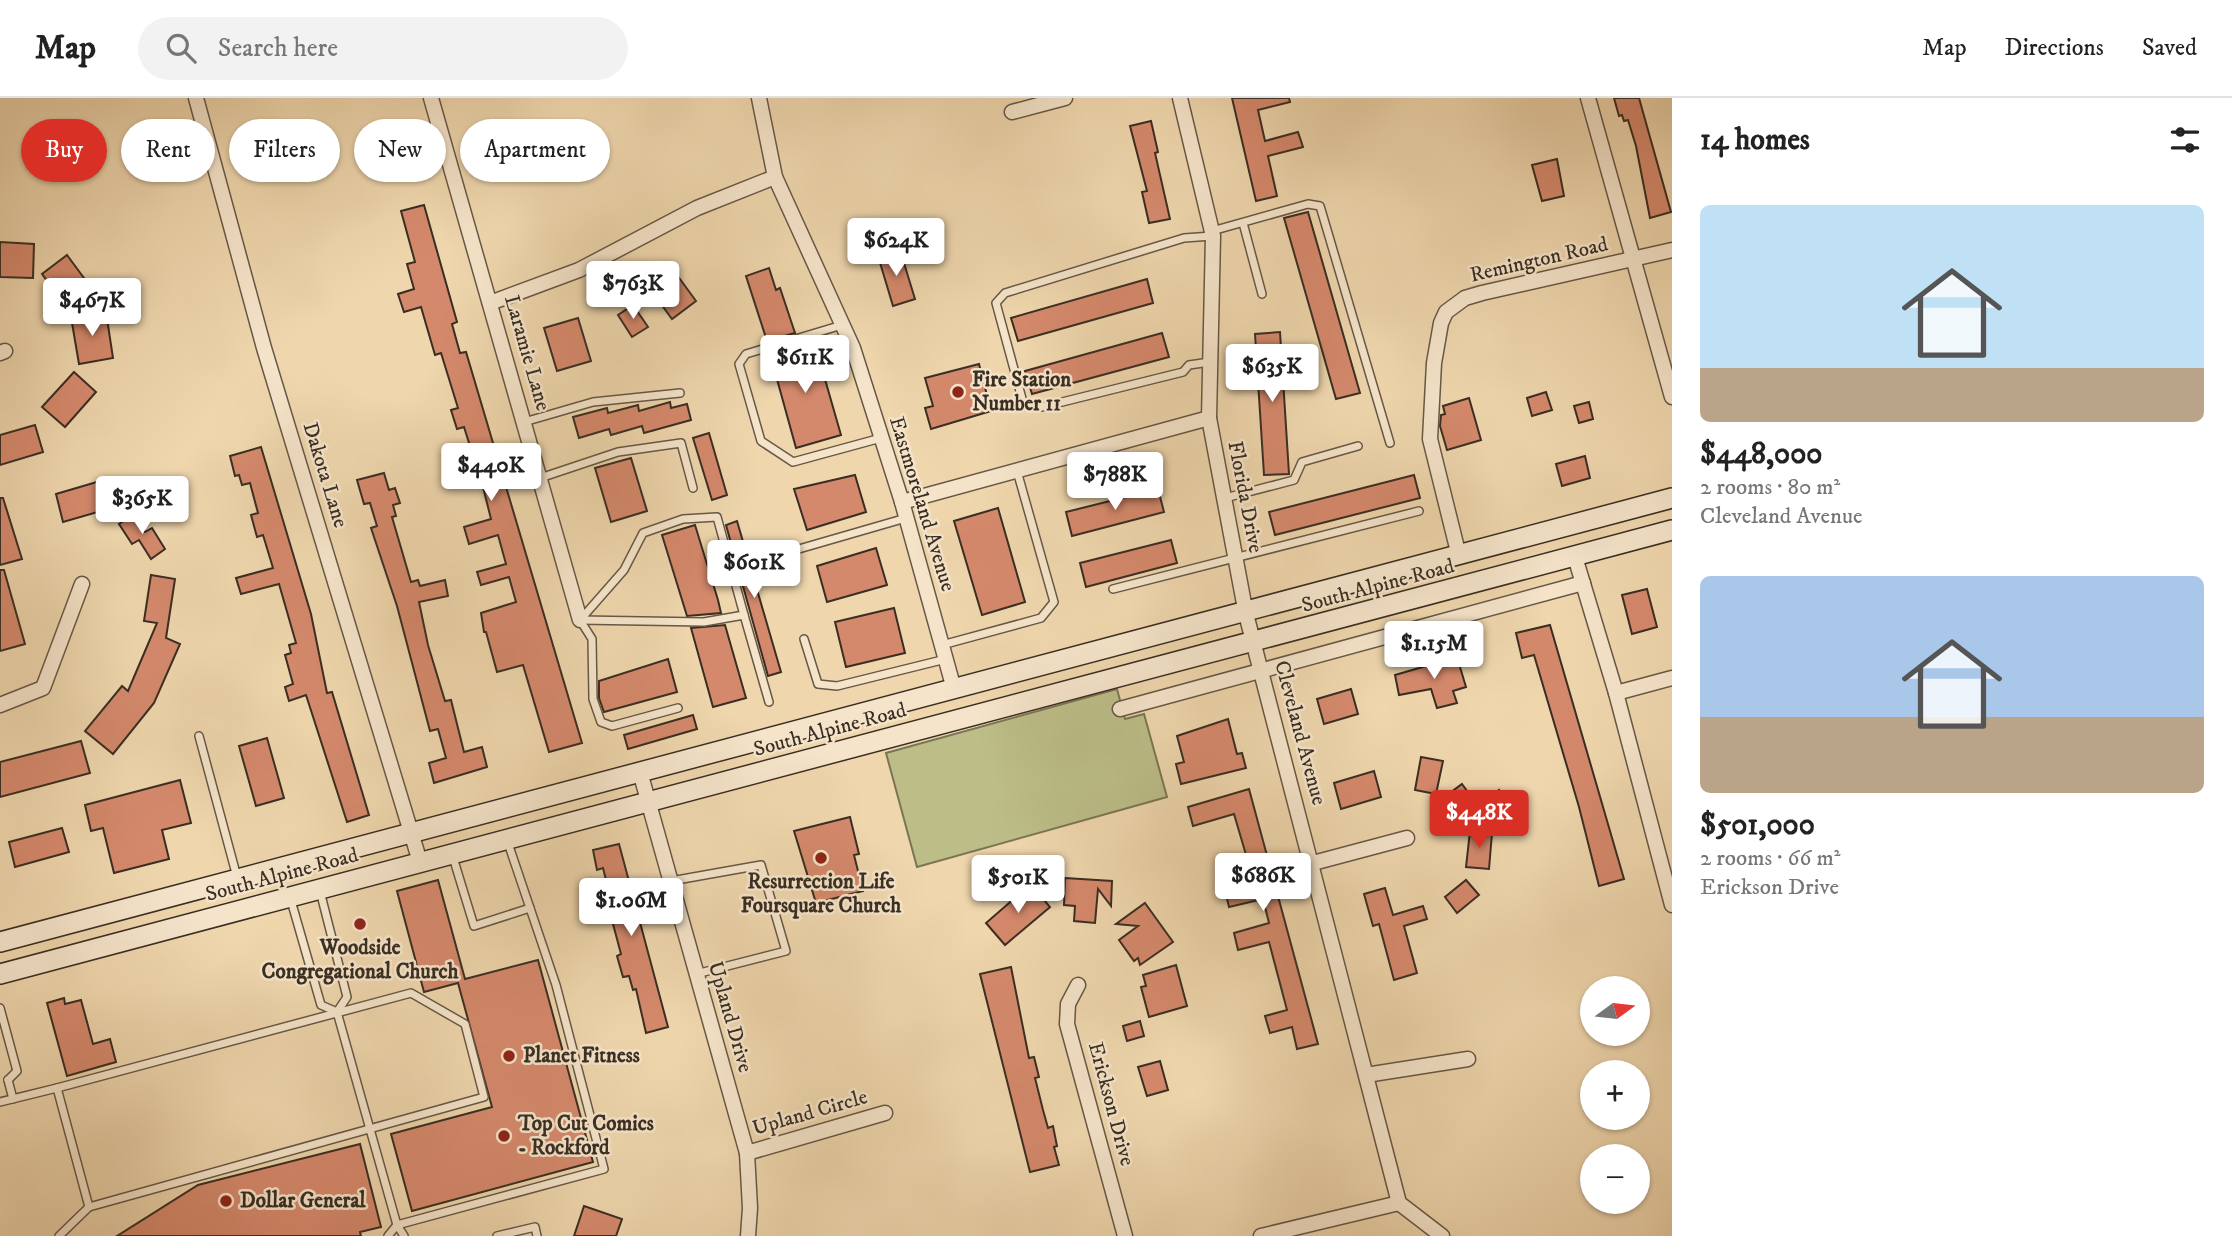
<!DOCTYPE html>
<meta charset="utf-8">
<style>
:root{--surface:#fff;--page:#f2f2f2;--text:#222;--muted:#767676;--line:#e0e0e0;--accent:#d93025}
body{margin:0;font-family:"IM FELL DW Pica",serif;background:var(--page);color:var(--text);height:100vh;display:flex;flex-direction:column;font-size:26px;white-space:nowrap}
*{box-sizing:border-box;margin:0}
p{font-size:23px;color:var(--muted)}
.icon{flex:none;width:38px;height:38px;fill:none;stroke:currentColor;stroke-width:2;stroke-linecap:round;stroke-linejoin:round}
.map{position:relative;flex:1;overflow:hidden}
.details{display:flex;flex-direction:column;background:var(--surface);width:560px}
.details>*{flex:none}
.hud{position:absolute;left:21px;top:21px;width:665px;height:63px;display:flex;gap:14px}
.needle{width:46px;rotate:75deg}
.buttons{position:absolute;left:1580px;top:878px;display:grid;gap:14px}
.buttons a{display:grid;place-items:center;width:70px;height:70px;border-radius:50%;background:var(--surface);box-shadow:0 2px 5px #0004;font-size:35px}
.price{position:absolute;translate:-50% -60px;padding:0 16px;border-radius:7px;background:#fff;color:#222;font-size:23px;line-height:46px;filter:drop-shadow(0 2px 4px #0008)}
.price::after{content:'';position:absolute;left:50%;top:42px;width:21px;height:16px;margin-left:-10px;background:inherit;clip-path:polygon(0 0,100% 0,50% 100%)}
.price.current{background:var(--accent);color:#fff}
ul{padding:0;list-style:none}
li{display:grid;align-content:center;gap:14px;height:371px;padding:0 28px}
li span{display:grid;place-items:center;height:217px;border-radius:10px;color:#555}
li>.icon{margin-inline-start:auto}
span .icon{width:126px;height:126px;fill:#fffc;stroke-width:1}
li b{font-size:30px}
h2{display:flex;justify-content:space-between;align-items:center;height:84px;padding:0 28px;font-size:30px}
.pill{padding:0 24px;border-radius:32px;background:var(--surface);box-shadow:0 2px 5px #0004;font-size:24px;line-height:63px}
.pill.current{background:var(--accent);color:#fff}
header{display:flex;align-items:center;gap:42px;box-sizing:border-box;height:98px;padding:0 35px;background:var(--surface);border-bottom:2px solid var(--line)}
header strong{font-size:33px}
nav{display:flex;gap:38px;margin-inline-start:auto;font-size:24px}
.search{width:490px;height:63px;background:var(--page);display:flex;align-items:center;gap:18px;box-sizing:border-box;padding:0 24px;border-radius:38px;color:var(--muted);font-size:26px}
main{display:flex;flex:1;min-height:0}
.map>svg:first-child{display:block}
.green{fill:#bcbd87;stroke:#7a7655;stroke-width:2}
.building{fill:#d5896c;stroke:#392e23;stroke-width:2}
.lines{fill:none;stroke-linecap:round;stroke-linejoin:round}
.service-casing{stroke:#665846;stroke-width:10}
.minor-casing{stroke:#665846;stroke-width:17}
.secondary-casing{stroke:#392e23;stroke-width:22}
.service{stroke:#f5e4ca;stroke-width:7}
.minor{stroke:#f5e4ca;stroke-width:14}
.secondary{stroke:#f5e4ca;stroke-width:19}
.poi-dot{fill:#8f2418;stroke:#f5e4ca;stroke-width:2.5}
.labels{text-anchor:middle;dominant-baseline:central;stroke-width:5;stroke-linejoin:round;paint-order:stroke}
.street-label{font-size:21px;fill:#392e23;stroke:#f5e4ca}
.poi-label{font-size:21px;font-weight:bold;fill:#392e23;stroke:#f5e4ca;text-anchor:start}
</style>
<header>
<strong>Map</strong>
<div class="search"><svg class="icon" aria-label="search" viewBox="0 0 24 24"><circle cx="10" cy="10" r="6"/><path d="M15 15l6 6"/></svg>Search here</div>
<nav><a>Map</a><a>Directions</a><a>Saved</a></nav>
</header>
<main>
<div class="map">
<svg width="1672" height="1138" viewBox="0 0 1672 1138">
<rect width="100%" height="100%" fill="#efd6ad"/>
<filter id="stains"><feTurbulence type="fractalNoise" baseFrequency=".00286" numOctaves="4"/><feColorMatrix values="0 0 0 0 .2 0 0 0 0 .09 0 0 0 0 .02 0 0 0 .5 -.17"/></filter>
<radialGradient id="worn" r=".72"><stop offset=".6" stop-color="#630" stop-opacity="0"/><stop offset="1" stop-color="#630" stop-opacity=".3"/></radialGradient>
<!-- green -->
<path class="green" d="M 1117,591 L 1125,621 L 1144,616 L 1167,699 L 917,769 L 886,655 Z"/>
<!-- building -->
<g class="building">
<path d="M 1232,0 L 1289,0 L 1290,4 L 1258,12 L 1265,43 L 1298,34 L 1303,49 L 1268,58 L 1277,98 L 1256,103 Z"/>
<path d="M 1614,0 L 1639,0 L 1671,114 L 1650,120 L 1636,48 L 1628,22 L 1624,23 L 1622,17 L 1619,18 Z"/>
<path d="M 1151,23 L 1158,54 L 1155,55 L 1170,121 L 1149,125 L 1142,94 L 1147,93 L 1130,28 Z"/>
<path d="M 1557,61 L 1564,98 L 1542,103 L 1532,67 Z"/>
<path d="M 424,107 L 457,224 L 452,226 L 460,255 L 466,254 L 582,645 L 549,654 L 523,567 L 497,574 L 486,534 L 484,534 L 481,515 L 516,504 L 509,479 L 481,487 L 477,474 L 506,466 L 498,437 L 469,446 L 464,429 L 491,421 L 484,393 L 464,329 L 457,331 L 451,312 L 458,310 L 441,255 L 435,257 L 421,209 L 404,214 L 398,196 L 414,191 L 407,166 L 415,164 L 401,113 Z"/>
<path d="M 1308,114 L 1360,295 L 1336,301 L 1284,120 Z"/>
<path d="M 0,144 L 34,146 L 33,180 L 0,179 Z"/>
<path d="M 900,152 L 915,201 L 893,208 L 878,158 Z"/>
<path d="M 67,157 L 95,195 L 70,214 L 42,176 Z"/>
<path d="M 769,170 L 776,192 L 780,190 L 795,235 L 767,243 L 746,178 Z"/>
<path d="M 677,177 L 696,203 L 672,221 L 653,195 Z"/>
<path d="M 1147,181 L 1153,205 L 1018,243 L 1011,220 Z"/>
<path d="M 633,207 L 648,229 L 632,239 L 618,217 Z"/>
<path d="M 106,214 L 113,260 L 79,266 L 71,219 Z"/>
<path d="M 578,220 L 591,263 L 557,273 L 544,230 Z"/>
<path d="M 1280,234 L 1289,376 L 1264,377 L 1255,236 Z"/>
<path d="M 1162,235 L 1169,259 L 1032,296 L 1025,273 Z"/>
<path d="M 814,243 L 841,337 L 796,350 L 770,256 Z"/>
<path d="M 979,266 L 991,313 L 931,331 L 925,310 L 933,308 L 925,280 Z"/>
<path d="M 74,274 L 96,294 L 65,329 L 42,309 Z"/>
<path d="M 1546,294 L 1552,312 L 1532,318 L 1527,300 Z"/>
<path d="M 1469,300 L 1481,342 L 1447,352 L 1440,328 L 1441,317 L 1445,316 L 1443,308 Z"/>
<path d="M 670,304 L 671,310 L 687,306 L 691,322 L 644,335 L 642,328 L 611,337 L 609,331 L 579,340 L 573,319 L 607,310 L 608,315 L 638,307 L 639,313 Z"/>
<path d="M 1589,304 L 1593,321 L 1579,325 L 1574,308 Z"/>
<path d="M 35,327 L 43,354 L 0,367 L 0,337 Z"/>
<path d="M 709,335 L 727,397 L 712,402 L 693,340 Z"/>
<path d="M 261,349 L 311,516 L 327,595 L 332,594 L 369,717 L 347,724 L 306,597 L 289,603 L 285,589 L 293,586 L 285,557 L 291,555 L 289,547 L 296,545 L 279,486 L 241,496 L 236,480 L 273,470 L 263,437 L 257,439 L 251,417 L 258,415 L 250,385 L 242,387 L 239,377 L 235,378 L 230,358 Z"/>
<path d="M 1585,358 L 1590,380 L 1562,388 L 1556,366 Z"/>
<path d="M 631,360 L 647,413 L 611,424 L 595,370 Z"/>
<path d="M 384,375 L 389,392 L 395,390 L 400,405 L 393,407 L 396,418 L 392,419 L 411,484 L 418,482 L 420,488 L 445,482 L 448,498 L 419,504 L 428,547 L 445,603 L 451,602 L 464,654 L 482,649 L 487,669 L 434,685 L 429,665 L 446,660 L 438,631 L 430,633 L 397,508 L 371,430 L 377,428 L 370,405 L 364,406 L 357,382 Z"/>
<path d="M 855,377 L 866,414 L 807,432 L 794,391 Z"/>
<path d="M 1414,377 L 1420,400 L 1275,437 L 1269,414 Z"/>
<path d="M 107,381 L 115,409 L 63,424 L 56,396 Z"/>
<path d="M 1158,391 L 1164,414 L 1072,438 L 1066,414 Z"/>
<path d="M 0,400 L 3,400 L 22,461 L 0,467 Z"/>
<path d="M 998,410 L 1025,504 L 982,517 L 954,423 Z"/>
<path d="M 134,416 L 145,434 L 152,430 L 165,451 L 151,461 L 139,442 L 132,446 L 119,426 Z"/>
<path d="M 737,423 L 781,574 L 768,578 L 726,427 Z"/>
<path d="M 695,427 L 718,502 L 721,515 L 687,518 L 662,437 Z"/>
<path d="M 1171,442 L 1177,465 L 1086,489 L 1080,465 Z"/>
<path d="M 876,450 L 887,487 L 827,504 L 817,468 Z"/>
<path d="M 0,472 L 4,472 L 25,546 L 0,553 Z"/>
<path d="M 151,477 L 175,481 L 166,540 L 180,546 L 154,605 L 113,656 L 85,633 L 122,588 L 128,593 L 157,525 L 144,523 Z"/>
<path d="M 1647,491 L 1657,529 L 1632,536 L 1622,497 Z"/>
<path d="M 894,510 L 905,555 L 846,569 L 835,524 Z"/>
<path d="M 725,527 L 746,600 L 713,609 L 691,530 Z"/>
<path d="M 1550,527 L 1624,781 L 1599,788 L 1579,709 L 1534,557 L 1522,560 L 1516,535 Z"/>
<path d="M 1457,559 L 1466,589 L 1453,593 L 1457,605 L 1437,610 L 1431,591 L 1399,597 L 1395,577 Z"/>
<path d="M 668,561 L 677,594 L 604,614 L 599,600 L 599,583 Z"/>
<path d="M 1351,591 L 1358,616 L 1324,626 L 1317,601 Z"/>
<path d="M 693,617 L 697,631 L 628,651 L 624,637 Z"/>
<path d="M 1228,621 L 1237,656 L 1242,655 L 1246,670 L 1181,686 L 1176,666 L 1184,664 L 1177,638 Z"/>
<path d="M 267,640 L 284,700 L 256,708 L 239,648 Z"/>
<path d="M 81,643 L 90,675 L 0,699 L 0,664 Z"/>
<path d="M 1421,659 L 1443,663 L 1436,696 L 1415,692 Z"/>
<path d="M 1374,673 L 1381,699 L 1341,711 L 1334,685 Z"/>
<path d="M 180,682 L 191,725 L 162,732 L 169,761 L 114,775 L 103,730 L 91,733 L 85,707 Z"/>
<path d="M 1462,686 L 1478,708 L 1499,692 L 1506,701 L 1469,729 L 1446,698 Z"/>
<path d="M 1249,691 L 1318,946 L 1297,951 L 1292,929 L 1270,935 L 1265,918 L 1287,912 L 1269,844 L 1238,852 L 1234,835 L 1269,825 L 1263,801 L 1229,809 L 1225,792 L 1254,784 L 1234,716 L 1193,728 L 1188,709 Z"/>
<path d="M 850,719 L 859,756 L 854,757 L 863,793 L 816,805 L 794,733 Z"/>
<path d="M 62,730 L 69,754 L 15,769 L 9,744 Z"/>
<path d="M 1470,733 L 1492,735 L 1489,771 L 1466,769 Z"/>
<path d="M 619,746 L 668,929 L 646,935 L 636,891 L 633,892 L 629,878 L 623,879 L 617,858 L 621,856 L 609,811 L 613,810 L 603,770 L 597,772 L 593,752 Z"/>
<path d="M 1065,780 L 1112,783 L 1111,808 L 1098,791 L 1095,825 L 1074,823 L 1075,808 L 1064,807 Z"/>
<path d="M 438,782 L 465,881 L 538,862 L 593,1064 L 412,1113 L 391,1036 L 492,1009 L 458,885 L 424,894 L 397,793 Z"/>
<path d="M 1466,782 L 1479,797 L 1457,815 L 1445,799 Z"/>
<path d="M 1031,786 L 1050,809 L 1005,847 L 986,825 Z"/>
<path d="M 1385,790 L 1393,817 L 1423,808 L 1427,821 L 1404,828 L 1417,875 L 1394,882 L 1379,826 L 1373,828 L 1364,796 Z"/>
<path d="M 1145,805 L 1173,844 L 1140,867 L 1138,860 L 1134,863 L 1119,842 L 1138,828 L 1116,826 Z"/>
<path d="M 1176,867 L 1187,908 L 1149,919 L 1141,889 L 1146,888 L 1143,877 Z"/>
<path d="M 1011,869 L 1029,960 L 1034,959 L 1039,979 L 1035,980 L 1043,1012 L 1048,1030 L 1053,1028 L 1057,1048 L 1054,1049 L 1059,1067 L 1030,1074 L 980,876 Z"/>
<path d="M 64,900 L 65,906 L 81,902 L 93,946 L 110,941 L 116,964 L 67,978 L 47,905 Z"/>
<path d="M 1140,923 L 1144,938 L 1127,943 L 1123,928 Z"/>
<path d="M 1160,963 L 1168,992 L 1147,998 L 1138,969 Z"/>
<path d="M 360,1046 L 381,1129 L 360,1134 L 361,1138 L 117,1138 L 198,1087 Z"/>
<path d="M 584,1108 L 622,1121 L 616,1138 L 574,1138 Z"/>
</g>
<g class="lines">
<defs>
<g id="service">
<path d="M 1243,125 L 1262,196"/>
<path d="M 1212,133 L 1308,106 L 1320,108 L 1390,345"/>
<path d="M 842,227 L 746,256 L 739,266 L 761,343 L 793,364 L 881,340"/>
<path d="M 1210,264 L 1189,267 L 1183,274 L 1042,309 L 1024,308 L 996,205 L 1005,195 L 1184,140 L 1212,138"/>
<path d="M 524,324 L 593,304 L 680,295"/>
<path d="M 540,380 L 618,354 L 681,345 L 693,390"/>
<path d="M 1225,400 L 1294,382 L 1302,364 L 1358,348"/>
<path d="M 778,457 L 906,420"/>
<path d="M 1113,491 L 1419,413"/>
<path d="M 581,521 L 624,472 L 643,435 L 683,421 L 717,419 L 744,517"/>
<path d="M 580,522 L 704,524 L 744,517 L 769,604"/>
<path d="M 580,522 L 592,541 L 593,601 L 601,624 L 612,628 L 678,610"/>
<path d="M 804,541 L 818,586 L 837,588 L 946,561"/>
<path d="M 942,547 L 1041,520 L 1054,504 L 1017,373"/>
<path d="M 199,638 L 237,779"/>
<path d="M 452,756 L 474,828 L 530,810"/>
<path d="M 671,783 L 761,767 L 786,853 L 696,876"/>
<path d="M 290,799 L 321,907 L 337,914 L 347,899 L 320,793"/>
<path d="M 0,910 L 17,973 L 8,982"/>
<path d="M 337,914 L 397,1127 L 404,1138"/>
<path d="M 8,982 L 13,1001"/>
<path d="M 57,990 L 411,895 L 465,926 L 484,999 L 89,1109"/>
<path d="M 0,1004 L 57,990 L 89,1109 L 59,1138"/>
<path d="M 388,1138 L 397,1127 L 604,1071 L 556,887 L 507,742"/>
<path d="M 497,1138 L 535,1129 L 537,1138"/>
</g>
<g id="minor">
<path d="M 196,0 L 264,250 L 420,764"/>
<path d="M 431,0 L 580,522"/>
<path d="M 759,0 L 775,79 L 853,250 L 902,404 L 954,591"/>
<path d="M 1180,0 L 1213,138 L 1209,320 L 1246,516 L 1399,1105 L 1442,1138"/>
<path d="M 1588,0 L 1672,299"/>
<path d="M 1012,14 L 1065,0"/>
<path d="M 490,205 L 579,172 L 697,110 L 775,79"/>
<path d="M 0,255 L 5,253"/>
<path d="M 902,404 L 1209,320"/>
<path d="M 1459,458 L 1430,341 L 1434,265 L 1441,225 L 1446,214 L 1465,200 L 1482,195 L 1672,152"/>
<path d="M 1575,459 L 1616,595 L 1672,807"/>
<path d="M 1616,595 L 1672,580"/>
<path d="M 0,607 L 43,590 L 82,486"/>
<path d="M 1120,611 L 1583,485"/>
<path d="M 640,674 L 747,1055 L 750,1110 L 748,1138"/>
<path d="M 1313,765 L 1407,740"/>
<path d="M 1078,887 L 1068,906 L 1067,926 L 1125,1138"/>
<path d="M 1366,977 L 1468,961"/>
<path d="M 747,1055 L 885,1015"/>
<path d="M 1261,1138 L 1399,1105"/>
</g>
<g id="secondary">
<path d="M 0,844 L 1672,400"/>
<path d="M 0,876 L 1672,432"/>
</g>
</defs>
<!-- service casing -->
<use href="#service" class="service-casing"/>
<!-- minor casing -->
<use href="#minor" class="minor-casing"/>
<!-- secondary casing -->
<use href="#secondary" class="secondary-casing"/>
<!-- service -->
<use href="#service" class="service"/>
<!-- minor -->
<use href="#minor" class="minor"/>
<!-- secondary -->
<use href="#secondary" class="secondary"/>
</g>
<!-- markers -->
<g class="poi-dot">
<circle cx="958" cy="294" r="7"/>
<circle cx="821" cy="760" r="7"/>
<circle cx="360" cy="826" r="7"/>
<circle cx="509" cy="958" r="7"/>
<circle cx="504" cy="1038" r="7"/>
<circle cx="226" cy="1103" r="7"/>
</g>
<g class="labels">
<!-- street labels -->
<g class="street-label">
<text transform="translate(1539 162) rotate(-13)">Remington Road</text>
<text transform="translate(527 255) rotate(74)">Laramie Lane</text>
<text transform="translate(325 377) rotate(73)">Dakota Lane</text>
<text transform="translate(1245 399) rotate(79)">Florida Drive</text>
<text transform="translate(922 406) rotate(73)">Eastmoreland Avenue</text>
<text transform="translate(1378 488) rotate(-15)">South Alpine Road</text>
<text transform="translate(830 632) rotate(-15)">South Alpine Road</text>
<text transform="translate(1300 635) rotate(75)">Cleveland Avenue</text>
<text transform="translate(282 777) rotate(-15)">South Alpine Road</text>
<text transform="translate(730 919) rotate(74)">Upland Drive</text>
<text transform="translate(1111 1006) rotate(75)">Erickson Drive</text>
<text transform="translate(810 1015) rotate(-16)">Upland Circle</text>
</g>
<!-- poi labels -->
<g class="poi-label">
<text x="972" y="282">Fire Station<tspan x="972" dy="24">Number 11</tspan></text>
<text x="821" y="784" text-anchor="middle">Resurrection Life<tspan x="821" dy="24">Foursquare Church</tspan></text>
<text x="360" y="850" text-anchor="middle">Woodside<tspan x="360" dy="24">Congregational Church</tspan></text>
<text x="523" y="958">Planet Fitness</text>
<text x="518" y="1026">Top Cut Comics<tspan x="518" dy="24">- Rockford</tspan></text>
<text x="240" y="1103">Dollar General</text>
</g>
</g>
<rect width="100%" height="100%" filter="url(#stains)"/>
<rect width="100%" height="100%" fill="url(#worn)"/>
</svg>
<div class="buttons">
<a><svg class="needle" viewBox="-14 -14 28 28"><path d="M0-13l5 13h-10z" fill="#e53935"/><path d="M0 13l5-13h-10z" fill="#767676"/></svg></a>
<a>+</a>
<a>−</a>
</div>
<b class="price" style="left:896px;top:180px">$624K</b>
<b class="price" style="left:633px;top:223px">$763K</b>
<b class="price" style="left:92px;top:240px">$467K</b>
<b class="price" style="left:805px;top:297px">$611K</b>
<b class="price" style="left:1272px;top:306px">$635K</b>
<b class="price" style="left:491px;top:405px">$440K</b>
<b class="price" style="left:1115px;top:414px">$788K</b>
<b class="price" style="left:142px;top:438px">$365K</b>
<b class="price" style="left:754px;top:502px">$601K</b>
<b class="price" style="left:1434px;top:583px">$1.15M</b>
<b class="price current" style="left:1479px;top:752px">$448K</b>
<b class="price" style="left:1263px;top:815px">$686K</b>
<b class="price" style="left:1018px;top:817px">$501K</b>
<b class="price" style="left:631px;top:840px">$1.06M</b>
<div class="hud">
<a class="pill current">Buy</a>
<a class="pill">Rent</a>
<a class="pill">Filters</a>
<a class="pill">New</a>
<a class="pill">Apartment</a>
</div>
</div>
<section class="details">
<h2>14 homes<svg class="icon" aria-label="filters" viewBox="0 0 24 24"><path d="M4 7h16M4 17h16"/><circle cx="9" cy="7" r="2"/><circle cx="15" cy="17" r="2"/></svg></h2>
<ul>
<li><span style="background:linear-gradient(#bfe0f5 75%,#b9a48a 0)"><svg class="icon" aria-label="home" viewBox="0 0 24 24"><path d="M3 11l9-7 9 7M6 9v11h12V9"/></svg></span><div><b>$448,000</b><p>2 rooms · 80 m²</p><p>Cleveland Avenue</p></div></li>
<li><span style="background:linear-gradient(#a9c7e8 65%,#b9a48a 0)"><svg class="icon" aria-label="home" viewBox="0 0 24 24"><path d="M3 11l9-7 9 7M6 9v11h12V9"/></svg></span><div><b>$501,000</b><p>2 rooms · 66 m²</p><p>Erickson Drive</p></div></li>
</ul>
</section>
</main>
